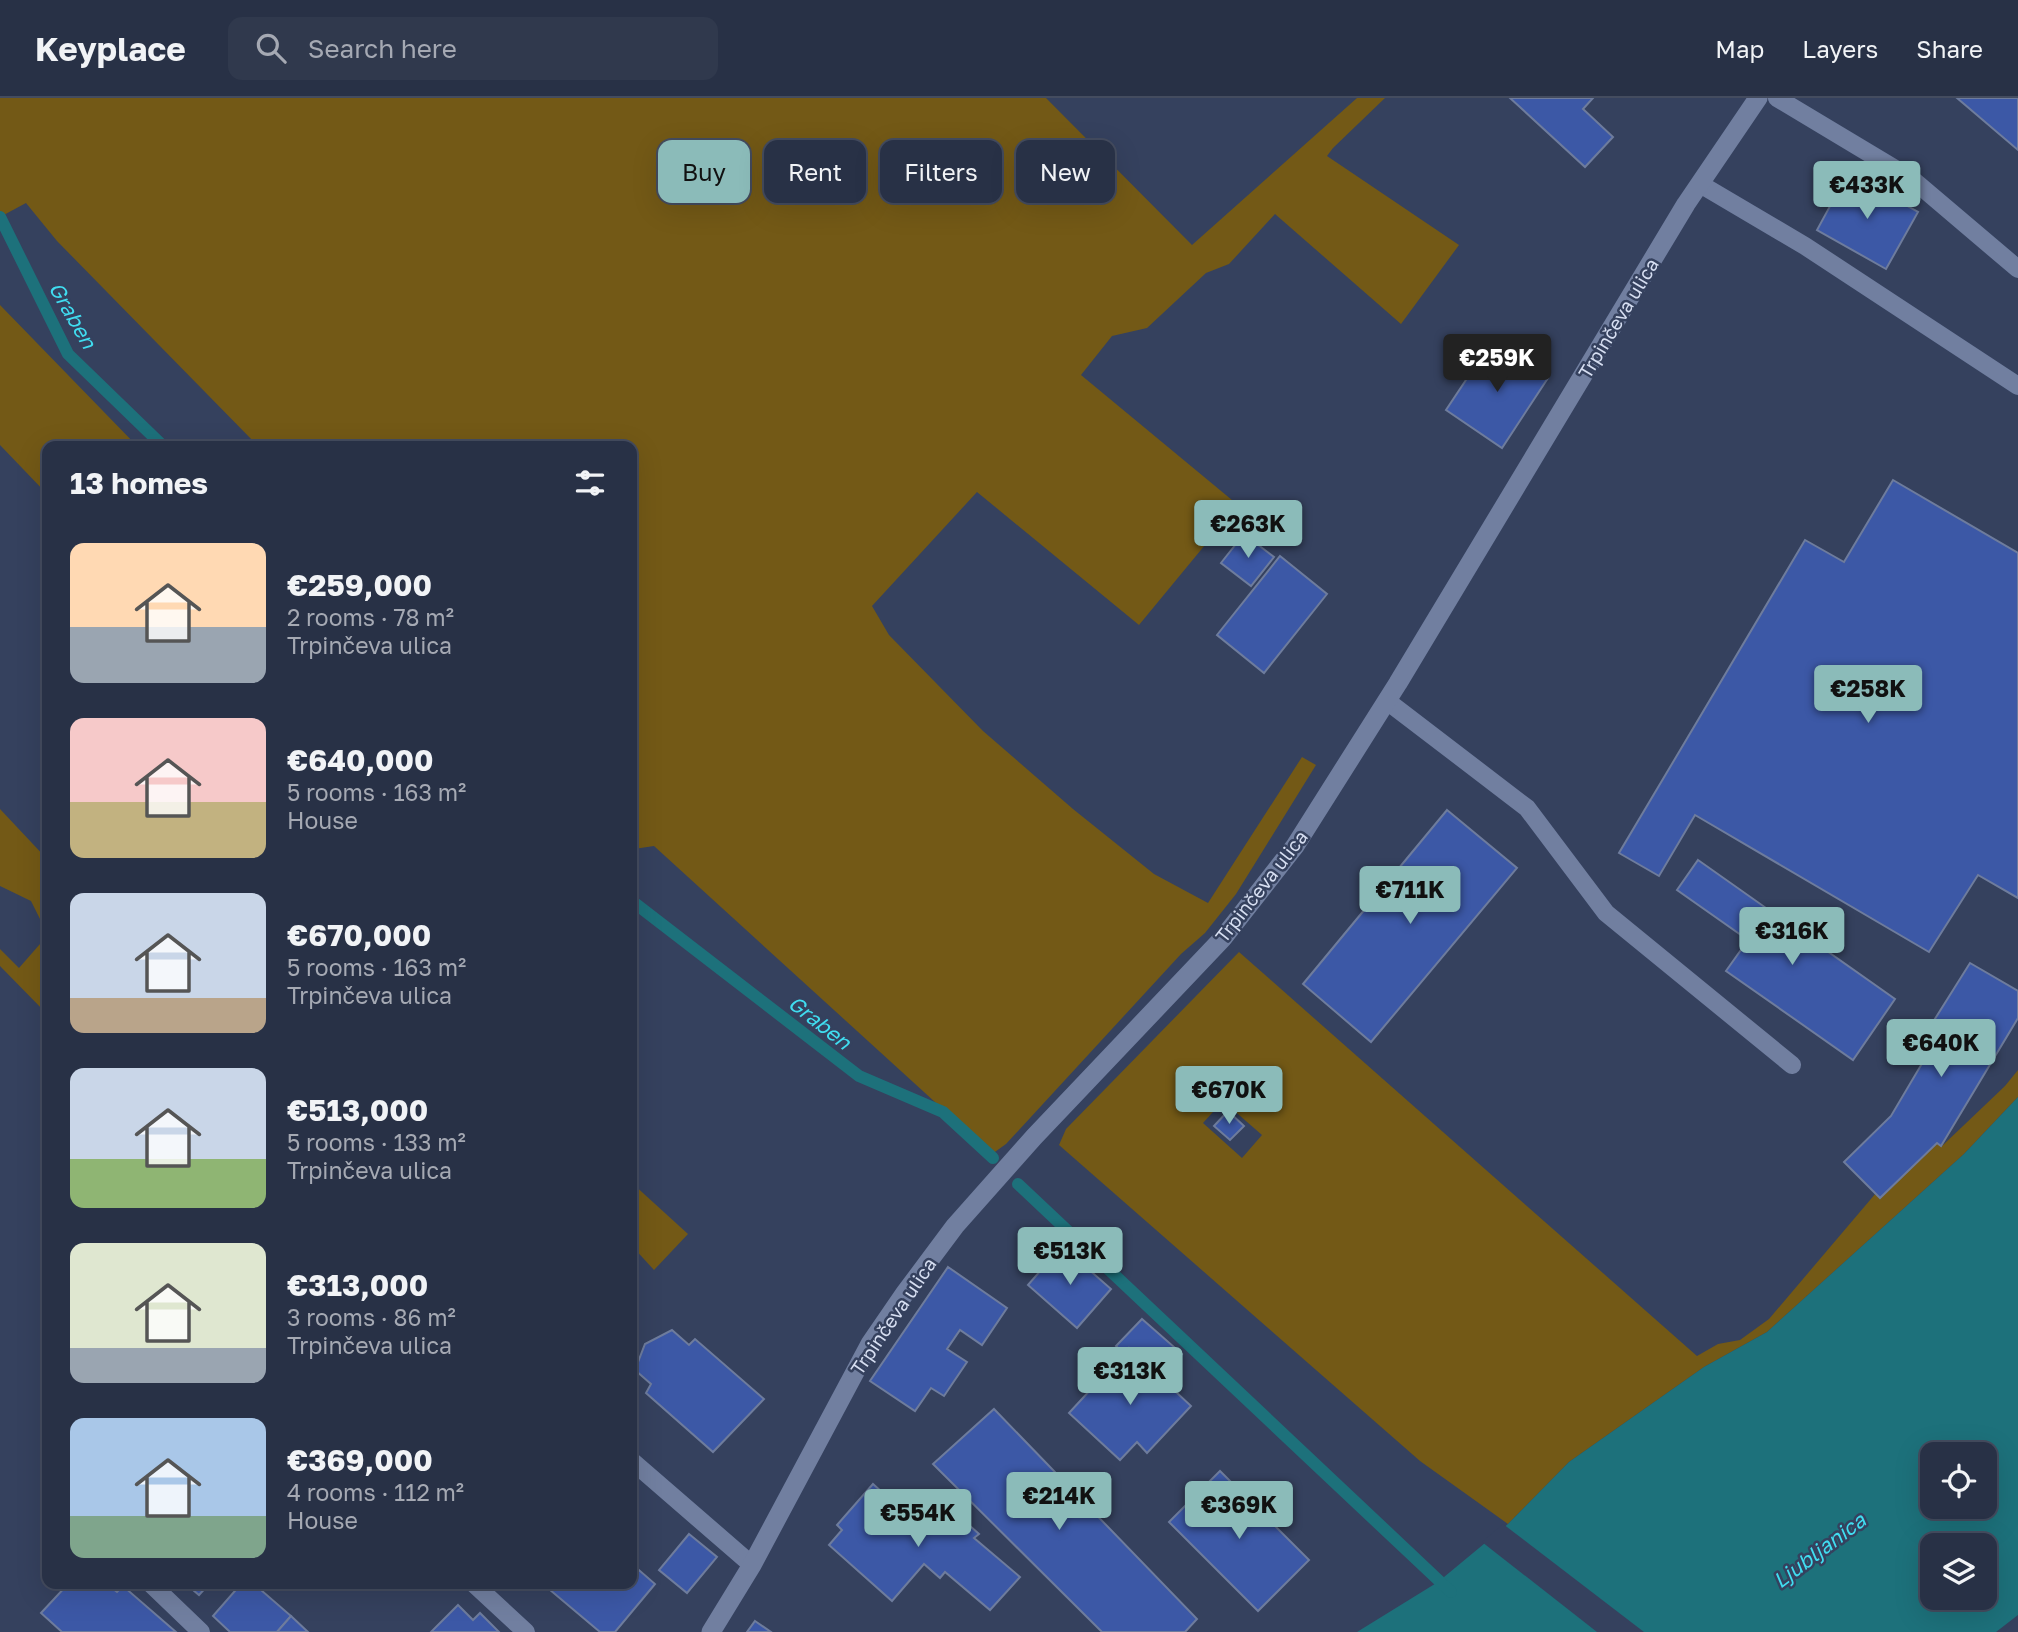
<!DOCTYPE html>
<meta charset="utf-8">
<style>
:root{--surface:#283146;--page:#30394d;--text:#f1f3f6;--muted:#a5a9b3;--line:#444c5f;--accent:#8bbbb9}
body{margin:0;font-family:"Golos Text",sans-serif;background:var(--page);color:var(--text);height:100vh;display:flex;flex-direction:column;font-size:26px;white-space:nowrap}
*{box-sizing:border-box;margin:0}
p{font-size:23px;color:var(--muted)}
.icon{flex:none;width:38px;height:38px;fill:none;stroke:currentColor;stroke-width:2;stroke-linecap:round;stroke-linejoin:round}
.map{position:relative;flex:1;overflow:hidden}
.details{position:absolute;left:42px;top:343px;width:595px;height:1148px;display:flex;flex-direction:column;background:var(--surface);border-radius:14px;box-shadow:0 7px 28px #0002,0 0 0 2px var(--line)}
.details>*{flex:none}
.banner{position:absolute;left:658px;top:42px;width:665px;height:63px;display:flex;gap:14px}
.controls{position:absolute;left:1920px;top:1344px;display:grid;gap:14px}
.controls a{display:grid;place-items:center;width:77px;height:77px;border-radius:14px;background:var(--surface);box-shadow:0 7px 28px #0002,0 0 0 2px var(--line);font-size:35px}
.price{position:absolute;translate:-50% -60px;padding:0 16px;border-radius:7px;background:var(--accent);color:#111;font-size:23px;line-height:46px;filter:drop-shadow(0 2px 4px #0008)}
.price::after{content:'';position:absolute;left:50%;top:42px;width:21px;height:16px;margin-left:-10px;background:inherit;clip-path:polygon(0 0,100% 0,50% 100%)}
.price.on{background:#222;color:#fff}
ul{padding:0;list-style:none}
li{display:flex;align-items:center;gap:21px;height:175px;padding:0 28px}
li span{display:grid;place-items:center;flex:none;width:196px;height:140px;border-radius:14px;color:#555}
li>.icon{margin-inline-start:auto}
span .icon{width:84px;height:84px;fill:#fffc;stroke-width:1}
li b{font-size:30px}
h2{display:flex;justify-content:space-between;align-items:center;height:84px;padding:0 28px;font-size:30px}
.tag{padding:0 24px;border-radius:14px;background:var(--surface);box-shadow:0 7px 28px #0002,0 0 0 2px var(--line);font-size:24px;line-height:63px}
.tag.on{background:var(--accent);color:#111}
header{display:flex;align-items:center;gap:42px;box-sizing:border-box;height:98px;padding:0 35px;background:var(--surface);border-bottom:2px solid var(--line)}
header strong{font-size:33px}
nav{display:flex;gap:38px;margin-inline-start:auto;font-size:24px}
.search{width:490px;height:63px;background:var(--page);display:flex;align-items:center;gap:18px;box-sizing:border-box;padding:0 24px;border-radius:14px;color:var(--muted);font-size:26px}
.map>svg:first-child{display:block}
.green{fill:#735916;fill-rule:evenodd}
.water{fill:#1d717b;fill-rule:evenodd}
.pier{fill:#35415e}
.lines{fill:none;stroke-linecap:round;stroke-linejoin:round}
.stream{stroke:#1d717b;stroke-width:12}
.building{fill:#3c58a6;stroke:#6e7c9d;stroke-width:2}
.service{stroke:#717fa0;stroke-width:18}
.minor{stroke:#717fa0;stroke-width:19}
.labels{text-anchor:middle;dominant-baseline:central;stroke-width:5;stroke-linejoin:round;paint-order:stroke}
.street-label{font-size:19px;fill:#d6def1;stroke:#35415e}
.water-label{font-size:21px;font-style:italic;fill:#40ddf0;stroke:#35415e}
</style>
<header>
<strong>Keyplace</strong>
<div class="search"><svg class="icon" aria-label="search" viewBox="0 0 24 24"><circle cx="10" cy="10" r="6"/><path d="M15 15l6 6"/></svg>Search here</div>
<nav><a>Map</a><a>Layers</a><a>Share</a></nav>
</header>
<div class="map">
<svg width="2018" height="1534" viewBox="0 0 2018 1534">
<rect width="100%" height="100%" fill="#35415e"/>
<!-- green -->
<g class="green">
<path d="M 0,0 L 1046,0 L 1192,147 L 1357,0 L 1385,0 L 1333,50 L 1327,58 L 1459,147 L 1401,226 L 1275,116 L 1229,166 L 1206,175 L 1147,230 L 1112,238 L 1081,277 L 1238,407 L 1139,527 L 977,394 L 872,508 L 889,537 L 983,633 L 1073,711 L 1154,776 L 1208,805 L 1302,659 L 1316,667 L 1236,796 L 1205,835 L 1181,856 L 1006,1046 L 992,1056 L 654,748 L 634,751 L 632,753 L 632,348 L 258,348 L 57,143 L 26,105 L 0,119 Z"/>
<path d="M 0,207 L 137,348 L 47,348 L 47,396 L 0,347 Z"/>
<path d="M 0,711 L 47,761 L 47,835 L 31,803 L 0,788 Z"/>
<path d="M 47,838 L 47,916 L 0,868 L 0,851 L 19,870 Z"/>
<path d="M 1239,854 L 1697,1258 L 1718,1246 L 1740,1242 L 1769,1221 L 1876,1095 L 1880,1100 L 1937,1045 L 1942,1048 L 2005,988 L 2018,972 L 2018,999 L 1964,1056 L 1767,1234 L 1704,1269 L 1569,1364 L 1508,1426 L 1420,1363 L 1059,1047 L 1066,1031 ZM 1223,1003 L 1262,1037 L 1242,1060 L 1203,1025 Z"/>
<path d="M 632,1085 L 688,1136 L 654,1172 L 632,1148 Z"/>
</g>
<!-- water -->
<path class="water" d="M 2018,999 L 2018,1517 L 1996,1534 L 1357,1534 L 1438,1484 L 1508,1426 L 1569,1364 L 1704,1269 L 1767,1234 L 1964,1056 ZM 1932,1356 L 1984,1356 L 1984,1409 L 1932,1409 ZM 1932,1447 L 1984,1447 L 1984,1500 L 1932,1500 Z"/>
<!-- pier -->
<path class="pier" d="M 1503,1426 L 1644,1534 L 1597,1534 L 1482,1444 Z"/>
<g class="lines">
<!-- stream -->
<g class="stream">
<path d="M 0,119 L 68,256 L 163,348"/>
<path d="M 632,803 L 859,978 L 943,1014 L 993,1060"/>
<path d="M 1018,1086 L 1451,1494"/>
</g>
</g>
<!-- building -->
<g class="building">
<path d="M 1510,0 L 1593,0 L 1583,11 L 1613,39 L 1585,69 Z"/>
<path d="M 1957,0 L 2018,0 L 2018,52 Z"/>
<path d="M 1848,75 L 1918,114 L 1886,171 L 1817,132 Z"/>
<path d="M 1492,243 L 1548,280 L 1502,350 L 1446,312 Z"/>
<path d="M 1893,382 L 2018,455 L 2018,800 L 1978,777 L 1929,854 L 1695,717 L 1659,778 L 1619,755 L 1805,442 L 1844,464 Z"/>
<path d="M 1244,436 L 1274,459 L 1251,488 L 1221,465 Z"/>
<path d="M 1280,458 L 1327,496 L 1264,575 L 1217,537 Z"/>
<path d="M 1447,712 L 1517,770 L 1371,944 L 1303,886 Z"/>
<path d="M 1698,762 L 1895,901 L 1853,962 L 1726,873 L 1748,842 L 1677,792 Z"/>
<path d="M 1970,865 L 2018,893 L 2018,920 L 1941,1048 L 1937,1045 L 1880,1100 L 1844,1064 L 1891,1018 L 1943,930 L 1933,924 Z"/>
<path d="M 1228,1013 L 1244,1028 L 1230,1042 L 1214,1028 Z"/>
<path d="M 1062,1148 L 1111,1191 L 1077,1230 L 1028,1187 Z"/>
<path d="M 948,1169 L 1007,1210 L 982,1247 L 960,1232 L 947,1251 L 967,1264 L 944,1298 L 931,1290 L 915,1313 L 870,1283 Z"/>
<path d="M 1142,1221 L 1182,1256 L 1162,1281 L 1129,1250 L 1124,1256 L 1116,1248 Z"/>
<path d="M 672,1232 L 689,1247 L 695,1241 L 764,1301 L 713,1354 L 646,1295 L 651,1286 L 635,1272 L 645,1246 Z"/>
<path d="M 1129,1250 L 1191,1308 L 1147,1355 L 1137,1344 L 1120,1362 L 1069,1315 Z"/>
<path d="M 994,1311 L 1197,1521 L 1185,1534 L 1102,1534 L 933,1366 Z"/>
<path d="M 1220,1373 L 1309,1462 L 1258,1513 L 1169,1424 Z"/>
<path d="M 873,1386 L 920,1428 L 941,1402 L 979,1436 L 974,1440 L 1020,1479 L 990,1512 L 945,1474 L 940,1480 L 924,1466 L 892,1503 L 829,1447 L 842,1432 L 837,1427 Z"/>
<path d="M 689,1436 L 717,1459 L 687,1495 L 659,1472 Z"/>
<path d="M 632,1466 L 655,1486 L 615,1534 L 600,1534 L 543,1486 L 632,1486 Z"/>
<path d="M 68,1486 L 107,1486 L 117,1494 L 123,1488 L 176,1534 L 62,1534 L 41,1515 Z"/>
<path d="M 186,1486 L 209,1486 L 199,1497 Z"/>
<path d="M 241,1486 L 254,1486 L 291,1518 L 277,1534 L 230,1534 L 213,1518 Z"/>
<path d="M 458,1507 L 473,1522 L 480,1515 L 499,1534 L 431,1534 Z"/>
<path d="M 291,1518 L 308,1534 L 277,1534 Z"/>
<path d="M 755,1523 L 771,1534 L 747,1534 Z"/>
</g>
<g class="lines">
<!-- service -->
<g class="service">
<path d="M 1777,0 L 1912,81 L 2018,171"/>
<path d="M 1700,86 L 1805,148 L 2018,288"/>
<path d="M 1387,603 L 1527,710 L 1606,815 L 1792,967"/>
<path d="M 632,1363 L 752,1467"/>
<path d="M 151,1486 L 201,1534"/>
<path d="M 474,1486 L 526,1534"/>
</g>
<!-- minor -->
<path class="minor" d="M 711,1534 L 752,1467 L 870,1246 L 905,1195 L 955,1128 L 1034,1039 L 1223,840 L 1295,748 L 1398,585 L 1686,106 L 1758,0"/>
</g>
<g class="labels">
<!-- street labels -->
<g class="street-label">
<text transform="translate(1618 220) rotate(-59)">Trpinčeva ulica</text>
<text transform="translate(1261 788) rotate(-52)">Trpinčeva ulica</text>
<text transform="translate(893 1218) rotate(-56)">Trpinčeva ulica</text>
</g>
<!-- water labels -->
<g class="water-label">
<text transform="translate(73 217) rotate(60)">Graben</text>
<text transform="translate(820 924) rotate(38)">Graben</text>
<text transform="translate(1819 1452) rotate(-37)">Ljubljanica</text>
</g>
</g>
</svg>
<div class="controls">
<a><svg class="icon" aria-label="locate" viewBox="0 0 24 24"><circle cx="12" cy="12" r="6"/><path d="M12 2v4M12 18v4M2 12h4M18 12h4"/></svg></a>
<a><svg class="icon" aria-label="layers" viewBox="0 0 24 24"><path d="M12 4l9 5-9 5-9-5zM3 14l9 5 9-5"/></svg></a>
</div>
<b class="price" style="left:1867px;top:123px">€433K</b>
<b class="price on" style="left:1497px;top:296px">€259K</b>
<b class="price" style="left:1248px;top:462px">€263K</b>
<b class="price" style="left:1868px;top:627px">€258K</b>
<b class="price" style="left:1410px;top:828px">€711K</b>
<b class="price" style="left:1792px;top:869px">€316K</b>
<b class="price" style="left:1941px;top:981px">€640K</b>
<b class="price" style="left:1229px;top:1028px">€670K</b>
<b class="price" style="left:1070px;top:1189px">€513K</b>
<b class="price" style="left:1130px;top:1309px">€313K</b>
<b class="price" style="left:1059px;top:1434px">€214K</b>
<b class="price" style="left:1239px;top:1443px">€369K</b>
<b class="price" style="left:918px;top:1451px">€554K</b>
<div class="banner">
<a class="tag on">Buy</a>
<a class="tag">Rent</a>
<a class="tag">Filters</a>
<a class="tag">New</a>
</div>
<section class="details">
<h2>13 homes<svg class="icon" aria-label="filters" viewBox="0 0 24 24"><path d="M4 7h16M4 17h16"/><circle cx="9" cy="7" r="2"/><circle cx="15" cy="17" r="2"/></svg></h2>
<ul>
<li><span style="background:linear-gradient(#ffd9b3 60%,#9aa5b1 0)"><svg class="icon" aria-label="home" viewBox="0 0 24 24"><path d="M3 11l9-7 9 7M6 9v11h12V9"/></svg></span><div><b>€259,000</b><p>2 rooms · 78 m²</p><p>Trpinčeva ulica</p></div></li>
<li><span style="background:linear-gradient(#f6c9c9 60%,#c2b280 0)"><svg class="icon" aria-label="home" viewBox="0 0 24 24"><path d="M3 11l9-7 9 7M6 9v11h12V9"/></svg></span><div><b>€640,000</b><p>5 rooms · 163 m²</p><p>House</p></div></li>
<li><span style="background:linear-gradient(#c9d6e8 75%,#b9a48a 0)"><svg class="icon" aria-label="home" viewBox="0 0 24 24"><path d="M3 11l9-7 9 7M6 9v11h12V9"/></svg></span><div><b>€670,000</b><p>5 rooms · 163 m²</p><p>Trpinčeva ulica</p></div></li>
<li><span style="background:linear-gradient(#c9d6e8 65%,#8fb573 0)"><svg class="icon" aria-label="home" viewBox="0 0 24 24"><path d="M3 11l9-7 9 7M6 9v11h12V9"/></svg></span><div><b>€513,000</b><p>5 rooms · 133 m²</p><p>Trpinčeva ulica</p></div></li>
<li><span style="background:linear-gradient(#dfe7d0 75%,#9aa5b1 0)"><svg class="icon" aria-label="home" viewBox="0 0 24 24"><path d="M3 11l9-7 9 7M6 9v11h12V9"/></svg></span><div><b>€313,000</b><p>3 rooms · 86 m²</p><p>Trpinčeva ulica</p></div></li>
<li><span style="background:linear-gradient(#a9c7e8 70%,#7fa58c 0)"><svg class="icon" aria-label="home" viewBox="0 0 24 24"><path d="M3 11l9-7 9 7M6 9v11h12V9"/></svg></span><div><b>€369,000</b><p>4 rooms · 112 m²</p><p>House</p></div></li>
</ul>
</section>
</div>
